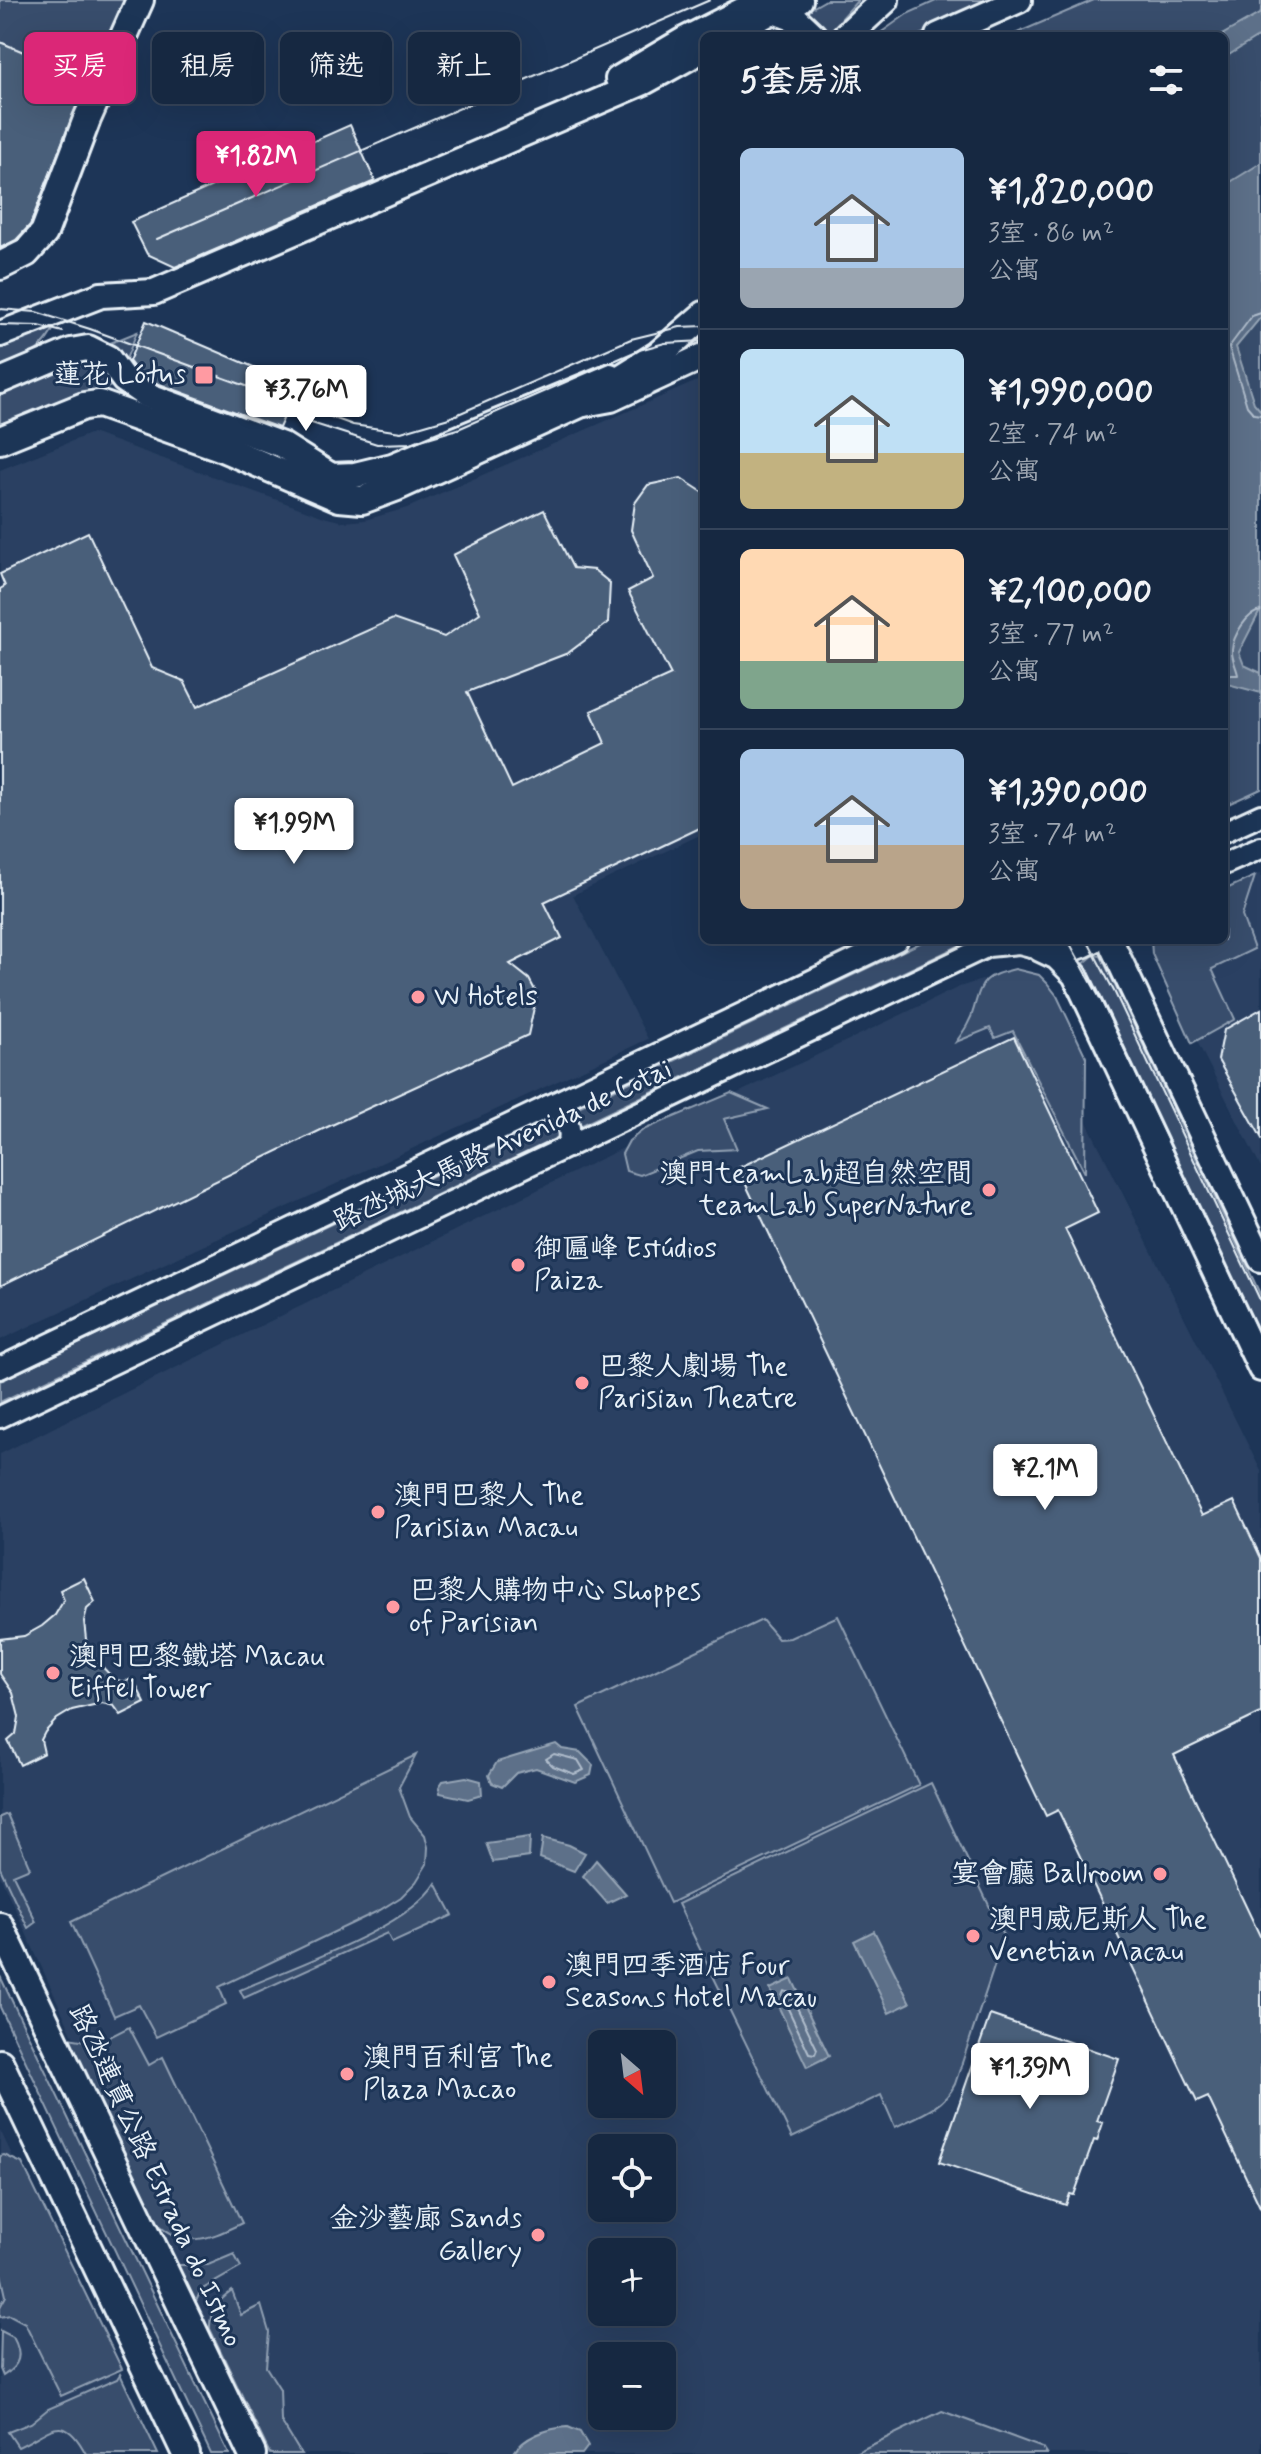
<!DOCTYPE html>
<html lang="zh">
<meta charset="utf-8">
<style>
:root{--surface:#162841;--page:#1f3048;--text:#f1f3f6;--muted:#9ea6b1;--line:#35445a;--accent:#db2777}
body{margin:0;font-family:Mynerve,"LXGW WenKai TC",sans-serif;background:var(--page);color:var(--text);height:100vh;display:flex;flex-direction:column;font-size:30px;white-space:nowrap}
*{box-sizing:border-box;margin:0}
p{font-size:26px;color:var(--muted)}
.icon{flex:none;width:44px;height:44px;fill:none;stroke:currentColor;stroke-width:2;stroke-linecap:round;stroke-linejoin:round}
.map{position:relative;flex:1;overflow:hidden}
.panel{position:absolute;left:700px;top:32px;width:528px;height:912px;display:flex;flex-direction:column;background:var(--surface);border-radius:12px;box-shadow:0 8px 32px #0002,0 0 0 2px var(--line)}
.panel>*{flex:none}
.guide{position:absolute;left:24px;top:32px;width:556px;height:72px;display:flex;gap:16px}
.needle{width:52px;rotate:152deg}
.controls{position:absolute;left:588px;top:2030px;display:grid;gap:16px}
.controls a{display:grid;place-items:center;width:88px;height:88px;border-radius:12px;background:var(--surface);box-shadow:0 8px 32px #0002,0 0 0 2px var(--line);font-size:40px}
.price{position:absolute;translate:-50% -68px;padding:0 18px;border-radius:8px;background:#fff;color:#222;font-size:26px;line-height:52px;filter:drop-shadow(0 2px 4px #0008)}
.price::after{content:'';position:absolute;left:50%;top:48px;width:24px;height:18px;margin-left:-12px;background:inherit;clip-path:polygon(0 0,100% 0,50% 100%)}
.price.current{background:var(--accent);color:#fff}
ul{padding:0;list-style:none}
li{display:flex;align-items:center;gap:24px;height:200px;padding:0 40px}
li+li{border-top:2px solid var(--line)}
li span{display:grid;place-items:center;flex:none;width:224px;height:160px;border-radius:12px;color:#555}
li>.icon{margin-inline-start:auto}
span .icon{width:96px;height:96px;fill:#fffc;stroke-width:1}
li b{font-size:34px}
h2{display:flex;justify-content:space-between;align-items:center;height:96px;padding:0 40px;font-size:34px}
.pill{padding:0 28px;border-radius:12px;background:var(--surface);box-shadow:0 8px 32px #0002,0 0 0 2px var(--line);font-size:28px;line-height:72px}
.pill.current{background:var(--accent);color:#fff}
.map>svg:first-child{display:block}
.built{fill:#2a4162;fill-rule:evenodd}
.green{fill:#374d6c;stroke:#909fb2;stroke-width:2}
.water{fill:#5d7089;stroke:#95a4b5;stroke-width:2}
.lines{fill:none;stroke-linecap:round;stroke-linejoin:round}
.shore{stroke:#b0bdcc;stroke-width:2}
.building{fill:#495e7a;stroke:#e8f1f8;stroke-width:2}
.tertiary-casing{stroke:#e8f1f8;stroke-width:26}
.secondary-casing{stroke:#e8f1f8;stroke-width:30}
.primary-casing{stroke:#e8f1f8;stroke-width:32}
.tertiary{stroke:#1d3557;stroke-width:20}
.secondary{stroke:#1d3557;stroke-width:24}
.primary{stroke:#1d3557;stroke-width:26}
.tram{stroke:#e8f1f8;stroke-width:2}
.poi-dot{fill:#ff9aa2;stroke:#1d3557;stroke-width:3}
.labels{text-anchor:middle;dominant-baseline:central;stroke-width:6;stroke-linejoin:round;paint-order:stroke}
.poi-label{font-size:28px;fill:#e8f1f8;stroke:#1d3557;text-anchor:start}
.street-label{font-size:28px;fill:#e8f1f8;stroke:#1d3557}
</style>
<div class="map">
<svg width="1261" height="2454" viewBox="0 0 1261 2454">
<rect width="100%" height="100%" fill="#1d3557"/>
<filter id="ink" filterUnits="userSpaceOnUse"><feTurbulence type="fractalNoise" baseFrequency=".0125" numOctaves="2"/><feDisplacementMap in="SourceGraphic" scale="16" xChannelSelector="R" yChannelSelector="G"/><feConvolveMatrix kernelMatrix="1 2 1 2 8 2 1 2 1" color-interpolation-filters="sRGB"/></filter>
<g filter="url(#ink)">
<!-- built -->
<g class="built">
<path d="M 704,378 L 704,833 L 573,895 L 648,1039 L 0,1340 L 0,470 L 92,433 L 327,518 L 344,522 L 365,520 L 407,508 Z"/>
<path d="M 1261,873 L 1261,1168 L 1161,970 L 1224,940 L 1224,890 Z"/>
<path d="M 982,980 L 995,981 L 1031,1010 L 1261,1471 L 1261,2454 L 264,2454 L 0,1876 L 0,1454 L 588,1165 L 959,987 ZM 602,2044 L 662,2044 L 662,2104 L 602,2104 ZM 602,2148 L 662,2148 L 662,2208 L 602,2208 ZM 602,2252 L 662,2252 L 662,2312 L 602,2312 ZM 602,2356 L 662,2356 L 662,2416 L 602,2416 Z"/>
<path d="M 0,2130 L 156,2454 L 0,2454 Z"/>
</g>
<!-- green -->
<g class="green">
<path d="M 0,0 L 130,0 L 91,81 L 0,42 Z"/>
<path d="M 826,0 L 858,0 L 826,36 L 821,36 L 805,12 Z"/>
<path d="M 938,0 L 998,0 L 917,36 L 876,36 L 907,14 Z"/>
<path d="M 1094,0 L 1261,0 L 1261,789 L 1224,806 L 1224,36 L 1010,36 Z"/>
<path d="M 56,324 C 42,354 29,355 0,368 L 0,349 Z"/>
<path d="M 137,332 L 116,384 L 0,433 L 0,388 Z"/>
<path d="M 1255,876 L 1242,916 L 1254,949 L 1212,969 L 1235,1019 L 1192,1043 L 1152,954 L 1151,940 L 1224,940 L 1224,890 Z"/>
<path d="M 926,940 L 971,940 L 580,1126 L 579,1117 L 572,1110 Z"/>
<path d="M 1094,955 L 1101,956 L 1104,962 L 1261,1296 L 1261,1345 L 1082,965 Z"/>
<path d="M 1015,969 L 1039,975 L 1047,983 L 1057,996 L 1086,1057 L 1085,1173 L 1013,1031 L 995,1038 L 990,1028 L 956,1042 C 963,1032 971,1021 974,1008 C 982,979 985,976 1015,969 Z"/>
<path d="M 731,1093 L 768,1109 L 724,1119 L 737,1149 L 698,1151 L 640,1175 L 626,1171 L 622,1154 L 629,1141 L 643,1130 Z"/>
<path d="M 551,1120 L 561,1131 L 559,1137 L 0,1402 L 0,1381 Z"/>
<path d="M 838,1616 L 919,1785 L 670,1903 L 578,1707 L 762,1620 L 778,1639 L 790,1638 Z"/>
<path d="M 416,1755 L 399,1787 L 410,1817 L 425,1835 L 428,1847 L 427,1864 L 416,1882 L 401,1897 L 380,1910 L 219,1987 L 226,2004 L 156,2037 L 139,2005 L 114,2016 L 71,1922 Z"/>
<path d="M 931,1783 L 1004,1937 L 955,2084 C 944,2108 918,2116 895,2127 L 881,2095 L 792,2138 L 678,1904 Z"/>
<path d="M 7,1814 L 30,1868 L 13,1875 L 36,1922 L 28,1928 L 0,1868 L 0,1817 Z"/>
<path d="M 436,1883 L 453,1915 L 392,1943 L 387,1933 L 244,1998 L 240,1990 C 290,1968 410,1927 436,1883 Z"/>
<path d="M 0,1976 L 229,2454 L 211,2454 L 0,2007 Z"/>
<path d="M 129,2027 L 149,2065 L 163,2057 L 242,2223 C 205,2241 182,2251 150,2216 L 63,2037 L 98,2043 Z"/>
<path d="M 4,2155 L 22,2163 L 122,2369 L 61,2396 L 25,2323 L 10,2315 L 0,2317 L 0,2307 L 6,2296 L 0,2269 L 0,2156 Z"/>
<path d="M 234,2254 L 241,2267 L 201,2290 L 194,2306 L 176,2265 L 208,2265 Z"/>
<path d="M 232,2291 L 241,2315 L 261,2305 L 269,2332 L 266,2367 L 280,2389 L 281,2421 L 301,2454 L 270,2454 L 210,2329 C 209,2311 218,2301 232,2291 Z"/>
<path d="M 1,2331 L 13,2337 C 23,2355 20,2365 3,2376 L 0,2369 Z"/>
<path d="M 120,2374 L 158,2454 L 86,2454 C 63,2409 50,2433 18,2447 L 8,2432 L 31,2423 L 48,2409 L 117,2379 Z"/>
<path d="M 942,2411 L 1043,2448 L 1047,2454 L 853,2454 Z"/>
</g>
<!-- water -->
<g class="water">
<path d="M 1261,13 L 1261,35 L 1224,58 L 1224,36 L 1220,36 Z"/>
<path d="M 1261,163 L 1261,317 L 1236,347 L 1254,403 L 1261,411 L 1261,609 L 1239,652 L 1244,665 L 1261,673 L 1261,693 L 1224,683 L 1224,186 Z"/>
<path d="M 556,1744 L 562,1749 L 580,1752 L 593,1765 L 591,1775 L 575,1782 L 536,1768 L 516,1773 L 502,1787 L 492,1783 L 489,1775 L 497,1762 Z"/>
<path d="M 466,1777 L 481,1781 L 482,1795 L 468,1799 L 440,1793 L 439,1787 L 443,1781 Z"/>
<path d="M 530,1837 L 529,1857 L 493,1862 L 486,1843 Z"/>
<path d="M 543,1838 L 569,1845 L 585,1853 L 574,1871 L 540,1858 Z"/>
<path d="M 596,1860 L 626,1894 L 607,1903 L 583,1876 Z"/>
<path d="M 874,1931 L 910,2003 L 889,2013 L 854,1941 Z"/>
<path d="M 792,1979 L 829,2056 L 807,2067 L 770,1989 Z"/>
<path d="M 568,2427 L 580,2432 L 588,2446 L 582,2454 L 513,2454 C 523,2437 548,2428 568,2427 Z"/>
</g>
<g class="lines">
<!-- shore -->
<g class="shore">
<path d="M 1261,313 L 1252,316 L 1229,347 L 1247,406 L 1254,414 L 1261,415"/>
<path d="M 1224,675 L 1238,675 C 1237,668 1231,658 1232,650 C 1233,636 1247,612 1261,611"/>
<path d="M 554,1754 L 578,1760 L 584,1770 L 574,1774 L 553,1766 L 546,1759 Z"/>
<path d="M 784,1991 L 790,1993 L 817,2049 L 815,2054 L 809,2053 L 782,1996 Z"/>
</g>
</g>
<!-- building -->
<g class="building">
<path d="M 0,42 L 87,79 L 30,225 L 16,240 L 0,248 Z"/>
<path d="M 350,125 L 375,181 L 175,267 L 147,254 L 131,222 Z"/>
<path d="M 146,321 L 298,386 L 279,428 L 151,381 L 135,369 L 129,361 Z"/>
<path d="M 681,478 L 704,493 L 704,826 L 544,902 L 562,938 L 510,964 L 529,979 L 537,994 L 528,1035 L 323,1129 L 0,1286 L 0,589 L 5,586 L 0,574 L 88,532 L 152,668 L 184,681 L 197,707 L 393,619 L 444,637 L 480,613 L 453,555 L 544,510 L 573,568 L 594,570 L 610,583 L 608,623 L 568,653 L 467,692 L 512,788 L 605,743 L 591,711 L 671,675 L 628,591 L 653,578 L 631,530 L 635,503 L 648,485 Z"/>
<path d="M 1261,1009 L 1261,1137 L 1218,1060 L 1224,1030 Z"/>
<path d="M 1014,1037 L 1098,1213 L 1065,1229 L 1202,1516 L 1234,1501 L 1261,1558 L 1261,1713 L 1174,1755 L 1261,1938 L 1261,2209 L 1208,2097 L 1197,2102 L 1058,1810 L 1046,1816 L 738,1168 Z"/>
<path d="M 84,1578 L 95,1602 L 87,1609 L 84,1621 L 86,1639 L 93,1657 L 112,1677 L 122,1682 L 133,1679 L 145,1703 L 121,1715 L 114,1706 L 102,1703 L 72,1710 L 57,1719 L 45,1732 L 41,1740 L 44,1753 L 20,1765 L 8,1741 L 16,1734 L 19,1717 L 13,1693 L 0,1674 L 0,1639 L 24,1636 L 42,1626 L 55,1615 L 64,1600 L 60,1590 Z"/>
<path d="M 990,2015 L 1119,2059 L 1097,2121 L 1103,2123 L 1097,2141 L 1094,2140 L 1074,2195 L 1070,2194 L 1066,2205 L 939,2162 Z"/>
</g>
<g class="lines">
<defs>
<g id="tertiary">
<path d="M 1224,832 L 1261,815"/>
<path d="M 1224,864 L 1261,848"/>
<path d="M 548,1106 C 567,1113 573,1128 568,1147"/>
<path d="M 0,1368 L 897,940"/>
<path d="M 0,1417 L 988,946 L 1019,943 L 1035,947"/>
</g>
<g id="secondary">
<path d="M 728,36 L 774,10 L 800,0"/>
<path d="M 938,36 L 1019,0"/>
<path d="M 618,79 L 684,40 L 763,0"/>
<path d="M 0,334 L 101,295 L 154,292 L 644,82 L 704,49"/>
<path d="M 0,381 L 71,351 L 88,348 L 108,358 L 124,380 L 144,394 L 282,445 L 331,476 L 355,475 L 392,466 L 610,376"/>
<path d="M 584,404 L 611,399 L 704,356"/>
<path d="M 1024,940 C 1047,954 1070,953 1093,940"/>
<path d="M 1113,940 L 1113,947 L 1261,1259"/>
<path d="M 1040,949 L 1057,957 L 1075,975 L 1261,1369"/>
</g>
<g id="primary">
<path d="M 774,10 L 793,17 L 813,36"/>
<path d="M 846,36 L 885,0"/>
<path d="M 0,266 L 26,253 L 44,233 L 87,119 L 140,0"/>
<path d="M 0,440 L 84,406 L 99,404 L 220,447 L 339,498 L 362,500 L 397,487 L 580,404 L 658,355 L 704,315"/>
<path d="M 0,1926 L 252,2454"/>
<path d="M 0,2063 L 186,2454"/>
</g>
</defs>
<!-- tertiary casing -->
<use href="#tertiary" class="tertiary-casing"/>
<!-- secondary casing -->
<use href="#secondary" class="secondary-casing"/>
<!-- primary casing -->
<use href="#primary" class="primary-casing"/>
<!-- tertiary -->
<use href="#tertiary" class="tertiary"/>
<!-- secondary -->
<use href="#secondary" class="secondary"/>
<!-- primary -->
<use href="#primary" class="primary"/>
<!-- tram -->
<g class="tram">
<path d="M 157,239 L 710,0"/>
<path d="M 0,309 L 36,312 L 90,329 L 353,425 L 401,432 L 449,418 L 631,339 L 680,327 L 704,326"/>
<path d="M 0,325 L 39,326 L 63,332"/>
<path d="M 296,418 L 377,444 L 411,443 L 458,429 L 639,350 L 665,343 L 704,341"/>
<path d="M 1068,940 L 1102,1002 L 1261,1338"/>
<path d="M 1087,940 L 1115,993 L 1261,1302"/>
</g>
</g>
</g>
<!-- markers -->
<g class="poi-dot">
<rect x="194" y="365" width="20" height="20" rx="4"/>
<circle cx="418" cy="997" r="8"/>
<circle cx="989" cy="1190" r="8"/>
<circle cx="518" cy="1265" r="8"/>
<circle cx="582" cy="1383" r="8"/>
<circle cx="378" cy="1512" r="8"/>
<circle cx="393" cy="1607" r="8"/>
<circle cx="53" cy="1673" r="8"/>
<circle cx="1160" cy="1874" r="8"/>
<circle cx="973" cy="1936" r="8"/>
<circle cx="549" cy="1982" r="8"/>
<circle cx="347" cy="2074" r="8"/>
<circle cx="538" cy="2235" r="8"/>
</g>
<g class="labels">
<!-- poi labels -->
<g class="poi-label">
<text x="186" y="375" text-anchor="end">蓮花 Lótus</text>
<text x="434" y="997">W Hotels</text>
<text x="973" y="1174" text-anchor="end">澳門teamLab超自然空間<tspan x="973" dy="32">teamLab SuperNature</tspan></text>
<text x="534" y="1249">御匾峰 Estúdios<tspan x="534" dy="32">Paiza</tspan></text>
<text x="598" y="1367">巴黎人劇場 The<tspan x="598" dy="32">Parisian Theatre</tspan></text>
<text x="394" y="1496">澳門巴黎人 The<tspan x="394" dy="32">Parisian Macau</tspan></text>
<text x="409" y="1591">巴黎人購物中心 Shoppes<tspan x="409" dy="32">of Parisian</tspan></text>
<text x="69" y="1657">澳門巴黎鐵塔 Macau<tspan x="69" dy="32">Eiffel Tower</tspan></text>
<text x="1144" y="1874" text-anchor="end">宴會廳 Ballroom</text>
<text x="989" y="1920">澳門威尼斯人 The<tspan x="989" dy="32">Venetian Macau</tspan></text>
<text x="565" y="1966">澳門四季酒店 Four<tspan x="565" dy="32">Seasons Hotel Macau</tspan></text>
<text x="363" y="2058">澳門百利宮 The<tspan x="363" dy="32">Plaza Macao</tspan></text>
<text x="522" y="2219" text-anchor="end">金沙藝廊 Sands<tspan x="522" dy="32">Gallery</tspan></text>
</g>
<!-- street labels -->
<g class="street-label">
<text transform="translate(503 1146) rotate(-25)">路氹城大馬路 Avenida de Cotai</text>
<text transform="translate(155 2176) rotate(65)">路氹連貫公路 Estrada do Istmo</text>
</g>
</g>
</svg>
<div class="controls">
<a><svg class="needle" viewBox="-14 -14 28 28"><path d="M0-13l5 13h-10z" fill="#e53935"/><path d="M0 13l5-13h-10z" fill="#9ea6b1"/></svg></a>
<a><svg class="icon" aria-label="locate" viewBox="0 0 24 24"><circle cx="12" cy="12" r="6"/><path d="M12 2v4M12 18v4M2 12h4M18 12h4"/></svg></a>
<a>+</a>
<a>−</a>
</div>
<b class="price current" style="left:256px;top:199px">¥1.82M</b>
<b class="price" style="left:306px;top:433px">¥3.76M</b>
<b class="price" style="left:294px;top:866px">¥1.99M</b>
<b class="price" style="left:1045px;top:1512px">¥2.1M</b>
<b class="price" style="left:1030px;top:2111px">¥1.39M</b>
<div class="guide">
<a class="pill current">买房</a>
<a class="pill">租房</a>
<a class="pill">筛选</a>
<a class="pill">新上</a>
</div>
<section class="panel">
<h2>5套房源<svg class="icon" aria-label="filters" viewBox="0 0 24 24"><path d="M4 7h16M4 17h16"/><circle cx="9" cy="7" r="2"/><circle cx="15" cy="17" r="2"/></svg></h2>
<ul>
<li><span style="background:linear-gradient(#a9c7e8 75%,#9aa5b1 0)"><svg class="icon" aria-label="home" viewBox="0 0 24 24"><path d="M3 11l9-7 9 7M6 9v11h12V9"/></svg></span><div><b>¥1,820,000</b><p>3室 · 86 m²</p><p>公寓</p></div></li>
<li><span style="background:linear-gradient(#bfe0f5 65%,#c2b280 0)"><svg class="icon" aria-label="home" viewBox="0 0 24 24"><path d="M3 11l9-7 9 7M6 9v11h12V9"/></svg></span><div><b>¥1,990,000</b><p>2室 · 74 m²</p><p>公寓</p></div></li>
<li><span style="background:linear-gradient(#ffd9b3 70%,#7fa58c 0)"><svg class="icon" aria-label="home" viewBox="0 0 24 24"><path d="M3 11l9-7 9 7M6 9v11h12V9"/></svg></span><div><b>¥2,100,000</b><p>3室 · 77 m²</p><p>公寓</p></div></li>
<li><span style="background:linear-gradient(#a9c7e8 60%,#b9a48a 0)"><svg class="icon" aria-label="home" viewBox="0 0 24 24"><path d="M3 11l9-7 9 7M6 9v11h12V9"/></svg></span><div><b>¥1,390,000</b><p>3室 · 74 m²</p><p>公寓</p></div></li>
</ul>
</section>
</div>
